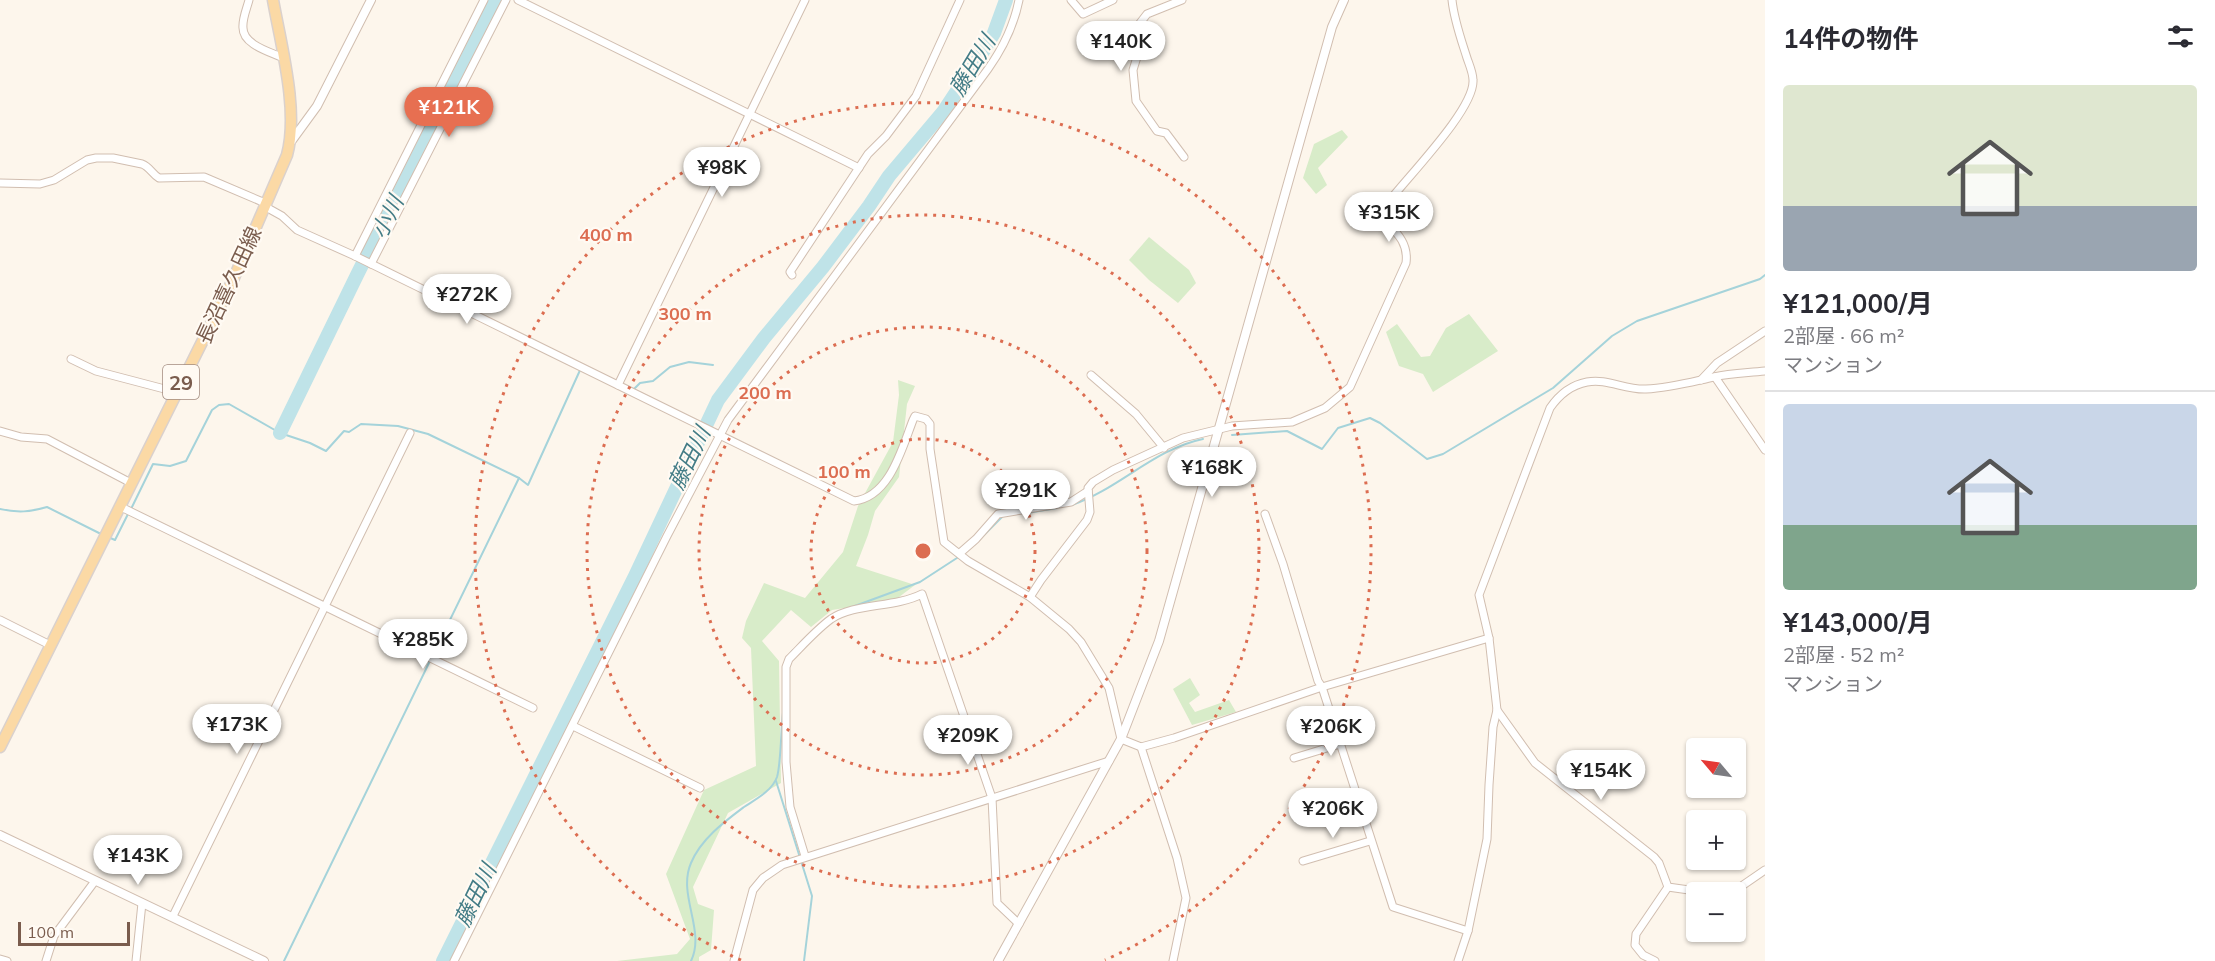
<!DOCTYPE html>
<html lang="ja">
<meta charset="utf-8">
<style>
:root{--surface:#fff;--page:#f7f7f7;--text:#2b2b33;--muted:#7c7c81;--line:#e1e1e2;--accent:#e76f51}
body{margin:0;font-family:Mulish,"Noto Sans JP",sans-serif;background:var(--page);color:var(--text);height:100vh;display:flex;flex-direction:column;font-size:22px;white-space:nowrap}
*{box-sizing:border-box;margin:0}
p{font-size:20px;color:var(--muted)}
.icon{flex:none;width:33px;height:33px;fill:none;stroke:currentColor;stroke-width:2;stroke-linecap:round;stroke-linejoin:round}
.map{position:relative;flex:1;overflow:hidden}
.details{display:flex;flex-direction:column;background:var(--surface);width:450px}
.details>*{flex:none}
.needle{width:39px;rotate:299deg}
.tools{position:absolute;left:1686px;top:738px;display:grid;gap:12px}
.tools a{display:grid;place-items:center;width:60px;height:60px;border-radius:6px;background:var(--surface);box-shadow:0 2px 4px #0004;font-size:30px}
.scale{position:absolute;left:18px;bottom:15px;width:112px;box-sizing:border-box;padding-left:6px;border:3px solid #7a5c4d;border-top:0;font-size:16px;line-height:21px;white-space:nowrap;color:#7a5c4d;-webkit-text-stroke:4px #fffaf3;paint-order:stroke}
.price{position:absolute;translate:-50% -51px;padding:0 14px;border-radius:21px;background:#fff;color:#222;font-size:20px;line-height:39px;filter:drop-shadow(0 2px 3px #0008)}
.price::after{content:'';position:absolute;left:50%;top:36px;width:18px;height:14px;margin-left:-9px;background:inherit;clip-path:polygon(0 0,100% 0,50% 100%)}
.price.selected{background:var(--accent);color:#fff}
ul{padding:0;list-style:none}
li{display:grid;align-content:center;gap:12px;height:318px;padding:0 18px}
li+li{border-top:2px solid var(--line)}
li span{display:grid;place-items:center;height:186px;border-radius:6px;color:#555}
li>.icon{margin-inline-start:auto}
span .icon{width:108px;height:108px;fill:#fffc;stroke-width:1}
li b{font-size:26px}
h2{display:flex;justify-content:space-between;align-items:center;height:72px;padding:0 18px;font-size:26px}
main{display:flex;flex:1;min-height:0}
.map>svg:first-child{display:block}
.green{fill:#d8ecc9}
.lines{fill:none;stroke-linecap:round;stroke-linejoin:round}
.stream{stroke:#a5d3da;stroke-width:2}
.river{stroke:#bfe3e8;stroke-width:14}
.minor-casing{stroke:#d1beb0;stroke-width:9}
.tertiary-casing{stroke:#d1beb0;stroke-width:10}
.primary-casing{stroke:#dad1cd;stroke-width:13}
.minor{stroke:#fff;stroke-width:7}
.tertiary{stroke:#fff;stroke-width:8}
.primary{stroke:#fbd9a5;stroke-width:10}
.ring{fill:none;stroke:#dc6d51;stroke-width:3;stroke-dasharray:3 6}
.labels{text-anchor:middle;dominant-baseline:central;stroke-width:4.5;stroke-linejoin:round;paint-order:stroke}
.shield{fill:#fffaf3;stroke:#a28b7f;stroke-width:1.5}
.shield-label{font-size:20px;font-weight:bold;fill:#7a5c4d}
.street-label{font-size:21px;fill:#7a5c4d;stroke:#fffaf3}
.water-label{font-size:22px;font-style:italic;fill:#437c86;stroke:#fffaf3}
.centre{fill:#dc6d51;stroke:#fffaf3;stroke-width:3}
.ring-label{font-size:18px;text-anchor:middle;font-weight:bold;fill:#dc6d51;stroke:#fffaf3;stroke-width:4.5;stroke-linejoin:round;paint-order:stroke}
</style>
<main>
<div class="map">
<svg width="1765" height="961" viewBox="0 0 1765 961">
<rect width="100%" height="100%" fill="#fdf6ec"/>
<!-- green -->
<g class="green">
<path d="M 1342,130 L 1348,137 L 1318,168 L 1327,185 L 1316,194 L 1303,178 L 1314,144 Z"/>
<path d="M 1149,237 L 1189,270 L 1196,283 L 1178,303 L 1149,280 L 1129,260 Z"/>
<path d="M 1469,314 L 1498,351 L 1433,392 L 1423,374 L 1399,366 L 1386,332 L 1397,324 L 1421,357 L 1430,356 L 1446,328 Z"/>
<path d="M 898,380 L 915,386 L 907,404 L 899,477 L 875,511 L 868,535 L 856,566 L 915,585 L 895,600 L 832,610 L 811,627 L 791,610 L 762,641 L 779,661 L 781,783 L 728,813 L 693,887 L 698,904 L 714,910 L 711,950 L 699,957 L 699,961 L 617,961 L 677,954 L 690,939 L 666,874 L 704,790 L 756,766 L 751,648 L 742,638 L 746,621 L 764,583 L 805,598 L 843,552 L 858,506 L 893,442 L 899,395 Z"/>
<path d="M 1190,678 L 1200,695 L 1189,703 L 1195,712 L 1229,700 L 1236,712 L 1192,725 L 1173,689 Z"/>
</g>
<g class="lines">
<!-- stream -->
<g class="stream">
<path d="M 634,389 L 640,383 L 653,381 L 670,367 L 689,362 L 713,365"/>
<path d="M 1232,435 L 1287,431 L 1322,449 L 1338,428 L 1370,418 L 1380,423 L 1427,459 L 1443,454 L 1553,388 L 1612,336 L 1637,321 L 1760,279 L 1765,275"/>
<path d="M 1072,505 C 1119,489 1154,449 1203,439"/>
<path d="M 0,509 C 18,513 30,512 47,507 L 103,535"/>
<path d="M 131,509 L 153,464 L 170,466 L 186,461 L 212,410 L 219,405 L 229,404 L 280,433 L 310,443 L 326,451 L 344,431 L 349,432 L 361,424 L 398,426 L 428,434 L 519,478 L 528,485 L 581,368"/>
<path d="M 1027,513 L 1057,508"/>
<path d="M 108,537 L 115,540 L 128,514"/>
<path d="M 974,545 L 1004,515"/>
<path d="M 852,607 L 920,582 L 960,556"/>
<path d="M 785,660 L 793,650"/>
<path d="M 776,781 L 812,896 L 804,961"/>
<path d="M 284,961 L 519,478"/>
<path d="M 691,961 C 706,930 677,895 691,863 C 701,839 724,822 744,807 C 756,799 772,791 777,777 C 781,764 781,728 783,713"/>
</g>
<!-- river -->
<g class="river">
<path d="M 280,433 L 357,275 L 494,0"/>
<path d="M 443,961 L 635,576 L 718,400 L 764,338 L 823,267 L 869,206 L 889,176 L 943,112 L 984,50 L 994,33 L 1006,0"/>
</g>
<defs>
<g id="minor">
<path d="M 249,0 C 247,8 242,19 243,28 C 243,45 271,52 283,58"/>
<path d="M 518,0 L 859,168"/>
<path d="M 1071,0 L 1083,14 L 1113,0"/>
<path d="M 1182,0 L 1147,14 L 1137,27 L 1134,41 L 1137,57 L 1133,70 L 1136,101 L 1157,131 L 1166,133 L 1184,157"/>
<path d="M 0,183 L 40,184 L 54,180 L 87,160 L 96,158 L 113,158 L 142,164 C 150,167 152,174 159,178 L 204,177 L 265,203"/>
<path d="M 264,206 L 282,216 L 297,230 L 355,256 L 854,501 C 890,497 902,448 913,420 L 915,416 L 926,419 L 930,424 L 930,449 L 944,542 L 968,561 L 1030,597 L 1069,629 L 1081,642 L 1109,688 L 1121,739 L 1141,747 L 1177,858 L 1186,898 L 1173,961"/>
<path d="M 355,256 L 484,0"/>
<path d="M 371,264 L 506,0"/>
<path d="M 792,275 L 790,272 L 868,154 L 886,136 L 916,96 L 960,0"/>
<path d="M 71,359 L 96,371 L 176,392"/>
<path d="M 1091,375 L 1136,414 L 1164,448"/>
<path d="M 1715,377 L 1765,450"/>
<path d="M 1701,380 L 1717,363 L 1765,331"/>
<path d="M 618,385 L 805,0"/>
<path d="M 0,431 L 21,437 L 47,439 L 131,483"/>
<path d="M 119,506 L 533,708"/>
<path d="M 1265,514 L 1283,564 L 1318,681 L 1322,687 L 1393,907 L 1468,931"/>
<path d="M 960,553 L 976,539 L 998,514 L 1071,502 L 1088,491"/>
<path d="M 1030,597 L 1041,580 L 1087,520 L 1090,512 L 1088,488 L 1093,482 L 1113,470 L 1183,438 L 1232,426 L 1292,422 L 1325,408 L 1350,387 L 1406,263 C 1409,240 1393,230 1379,214 C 1399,185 1475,111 1473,80 C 1473,73 1469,64 1467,58 C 1461,39 1454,20 1452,0"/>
<path d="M 0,620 L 50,645"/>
<path d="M 1497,710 L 1535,763 L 1654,857 L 1659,863 L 1668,887 L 1703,892"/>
<path d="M 573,726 L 700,788"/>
<path d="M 1141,747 L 1174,738 L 1322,687 L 1489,638"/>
<path d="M 1294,758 L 1340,744"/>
<path d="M 805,856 L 790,807 L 786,762 L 786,667 L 789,659 C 802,646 816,630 831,619 C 855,603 894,608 922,594 L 992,798 L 997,903 L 1019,924"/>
<path d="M 1303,861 L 1370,841"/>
<path d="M 1733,892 L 1765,870"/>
<path d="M 173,916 L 410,433"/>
<path d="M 0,959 L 7,961"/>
<path d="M 46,961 L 54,936 L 95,881"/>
<path d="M 136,961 L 142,903"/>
<path d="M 454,961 L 667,536 L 728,420 L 988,69 C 1003,48 1014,25 1019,0"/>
<path d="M 734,961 L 753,890 L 763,878 L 782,865 L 1109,761"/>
<path d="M 1458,961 L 1468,931 L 1487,839 L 1489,785 L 1493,727 L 1497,710 L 1489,638 L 1479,595 L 1550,408 C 1559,395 1571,385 1587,382 C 1607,378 1625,390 1646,389 C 1670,388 1691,382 1714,377 C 1731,373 1748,373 1765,371"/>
<path d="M 1655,961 L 1643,955 L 1635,945 L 1636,934 L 1668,887"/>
</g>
<g id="tertiary">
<path d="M 290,143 L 317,106 L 371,0"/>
<path d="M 0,835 L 264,961"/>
<path d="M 998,961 L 1121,739 L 1159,641 L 1332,27 L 1344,0"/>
</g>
<path id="primary" d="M 0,747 L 233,280 L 287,155 C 299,111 281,45 273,0"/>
</defs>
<!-- minor casing -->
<use href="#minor" class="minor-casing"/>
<!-- tertiary casing -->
<use href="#tertiary" class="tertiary-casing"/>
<!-- primary casing -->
<use href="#primary" class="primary-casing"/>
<!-- minor -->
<use href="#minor" class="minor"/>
<!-- tertiary -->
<use href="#tertiary" class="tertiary"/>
<!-- primary -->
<use href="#primary" class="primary"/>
</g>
<!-- distance rings -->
<g class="ring">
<circle cx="923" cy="551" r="112"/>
<circle cx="923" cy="551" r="224"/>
<circle cx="923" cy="551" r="336"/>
<path d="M741 960A448 448 0 1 1 1105 960"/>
</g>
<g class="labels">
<!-- shield labels -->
<rect class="shield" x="163" y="365" width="36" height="34" rx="4.5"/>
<g class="shield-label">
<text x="181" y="382">29</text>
</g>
<!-- street labels -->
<g class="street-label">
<text transform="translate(228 285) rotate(-65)">長沼喜久田線</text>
</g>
<!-- water labels -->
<g class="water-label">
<text transform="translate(972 65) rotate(-59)">藤田川</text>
<text transform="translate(387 217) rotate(-64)">小川</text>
<text transform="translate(689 458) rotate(-64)">藤田川</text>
<text transform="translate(475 895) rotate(-64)">藤田川</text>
</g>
</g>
<circle cx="923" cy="551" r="9" class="centre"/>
<g class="ring-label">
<text x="606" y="241">400 m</text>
<text x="685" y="320">300 m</text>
<text x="765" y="399">200 m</text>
<text x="844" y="478">100 m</text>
</g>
</svg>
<div class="tools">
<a><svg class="needle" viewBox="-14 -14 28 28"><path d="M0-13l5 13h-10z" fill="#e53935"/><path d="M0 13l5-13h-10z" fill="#7c7c81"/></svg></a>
<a>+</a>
<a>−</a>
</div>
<div class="scale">100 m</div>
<b class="price" style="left:1121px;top:72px">¥140K</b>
<b class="price selected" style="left:449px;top:138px">¥121K</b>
<b class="price" style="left:722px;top:198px">¥98K</b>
<b class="price" style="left:1389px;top:243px">¥315K</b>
<b class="price" style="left:467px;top:325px">¥272K</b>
<b class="price" style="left:1212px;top:498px">¥168K</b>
<b class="price" style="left:1026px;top:521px">¥291K</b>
<b class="price" style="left:423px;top:670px">¥285K</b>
<b class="price" style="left:237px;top:755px">¥173K</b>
<b class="price" style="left:1331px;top:757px">¥206K</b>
<b class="price" style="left:968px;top:766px">¥209K</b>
<b class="price" style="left:1601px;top:801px">¥154K</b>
<b class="price" style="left:1333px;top:839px">¥206K</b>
<b class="price" style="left:138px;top:886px">¥143K</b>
</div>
<section class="details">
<h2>14件の物件<svg class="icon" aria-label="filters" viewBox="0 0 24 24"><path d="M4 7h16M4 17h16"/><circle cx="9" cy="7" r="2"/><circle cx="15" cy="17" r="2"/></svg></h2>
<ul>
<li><span style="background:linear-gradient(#dfe7d0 65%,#9aa5b1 0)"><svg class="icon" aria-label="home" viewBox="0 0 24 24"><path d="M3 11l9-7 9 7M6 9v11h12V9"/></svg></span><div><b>¥121,000/月</b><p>2部屋 · 66 m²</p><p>マンション</p></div></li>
<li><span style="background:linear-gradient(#c9d6e8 65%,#7fa58c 0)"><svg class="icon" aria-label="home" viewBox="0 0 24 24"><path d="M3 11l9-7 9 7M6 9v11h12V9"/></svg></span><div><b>¥143,000/月</b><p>2部屋 · 52 m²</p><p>マンション</p></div></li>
</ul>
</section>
</main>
